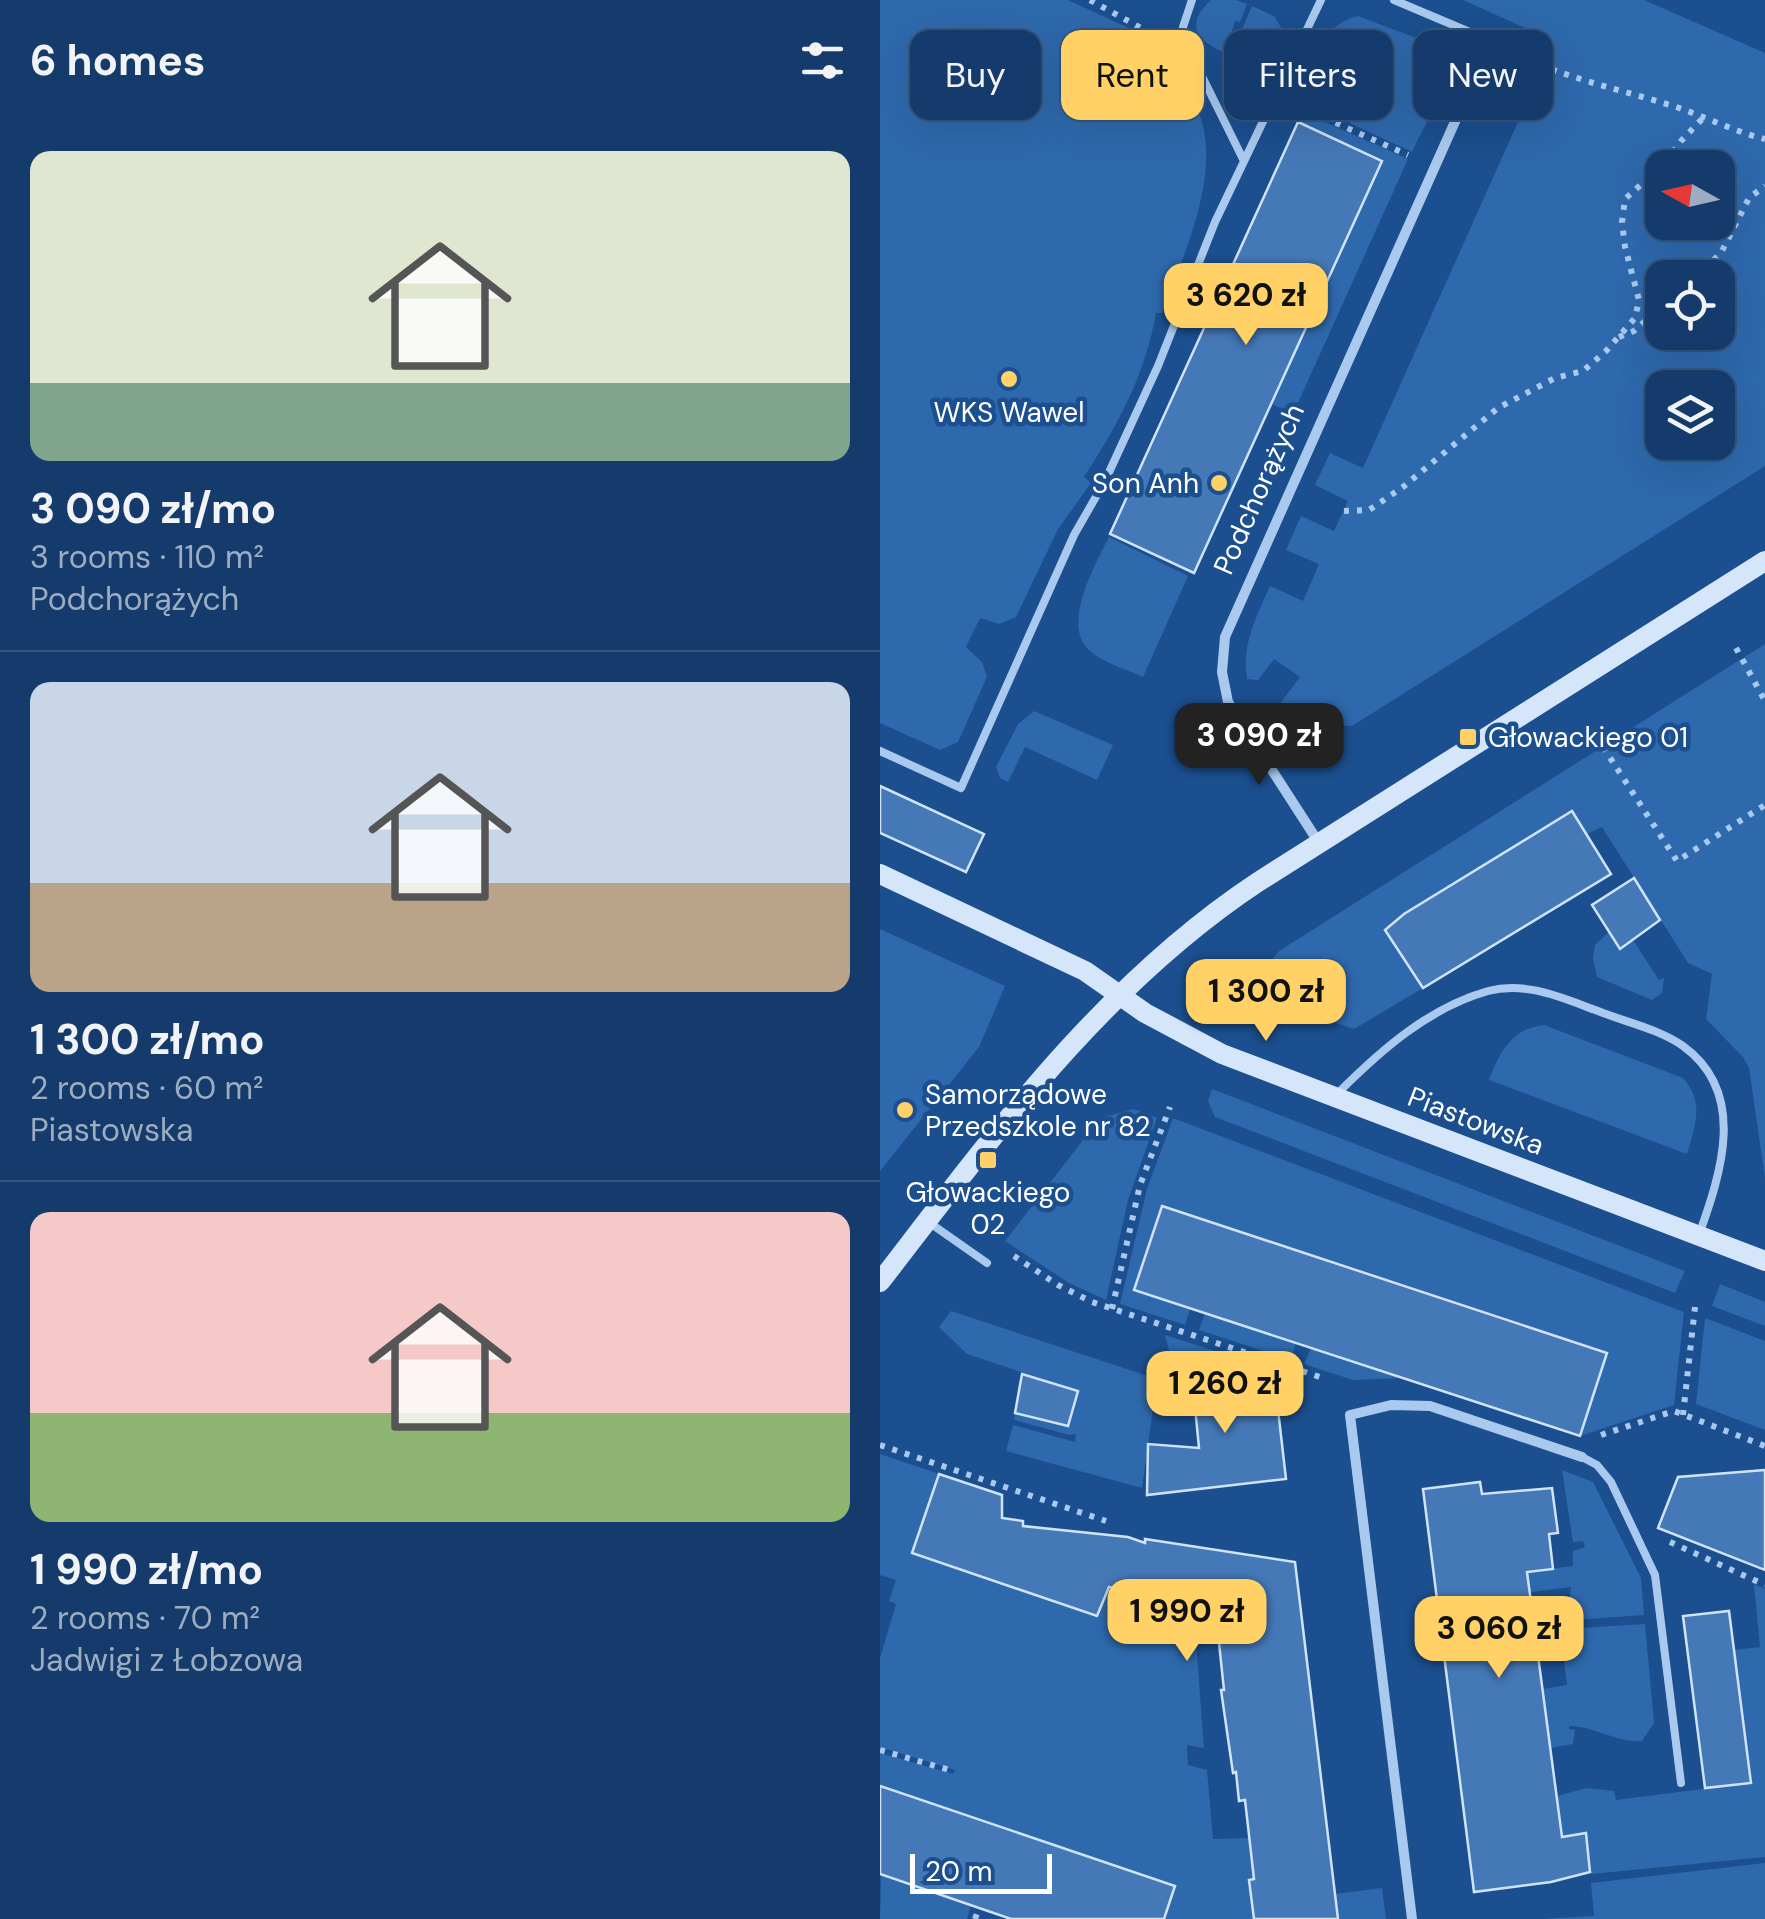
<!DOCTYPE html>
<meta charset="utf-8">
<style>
:root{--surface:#143b6b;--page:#1d4271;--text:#f1f3f6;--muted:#9dadc1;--line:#33557e;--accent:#ffd166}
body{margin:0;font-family:"DM Sans",sans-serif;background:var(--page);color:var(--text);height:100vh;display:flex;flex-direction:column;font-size:38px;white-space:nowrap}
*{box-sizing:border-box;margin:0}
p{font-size:32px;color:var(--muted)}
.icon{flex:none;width:55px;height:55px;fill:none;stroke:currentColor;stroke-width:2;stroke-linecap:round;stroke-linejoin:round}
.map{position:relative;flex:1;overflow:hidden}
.drawer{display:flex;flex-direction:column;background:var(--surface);width:880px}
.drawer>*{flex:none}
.guide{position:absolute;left:30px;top:30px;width:705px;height:90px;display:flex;gap:20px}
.needle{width:65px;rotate:278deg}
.fabs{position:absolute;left:765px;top:150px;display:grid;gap:20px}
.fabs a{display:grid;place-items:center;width:90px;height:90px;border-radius:20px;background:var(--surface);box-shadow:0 10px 40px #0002,0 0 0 2px var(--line);font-size:50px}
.scale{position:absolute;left:30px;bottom:25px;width:142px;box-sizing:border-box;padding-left:10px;border:5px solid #fff;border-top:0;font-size:28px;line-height:35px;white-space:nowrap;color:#fff;-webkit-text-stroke:8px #1b4f8f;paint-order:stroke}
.price{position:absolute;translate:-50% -85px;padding:0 22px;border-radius:20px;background:var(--accent);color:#111;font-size:32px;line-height:65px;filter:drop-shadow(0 2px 5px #0008)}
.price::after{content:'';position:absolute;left:50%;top:60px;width:30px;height:22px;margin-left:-15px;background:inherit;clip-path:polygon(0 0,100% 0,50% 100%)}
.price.on{background:#222;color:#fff}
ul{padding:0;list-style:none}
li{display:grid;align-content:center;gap:20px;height:530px;padding:0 30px}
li+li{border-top:2px solid var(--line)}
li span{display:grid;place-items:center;height:310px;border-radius:20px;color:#555}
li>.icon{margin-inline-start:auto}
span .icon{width:180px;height:180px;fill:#fffc;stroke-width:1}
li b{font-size:42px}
h2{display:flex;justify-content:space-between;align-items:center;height:120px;padding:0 30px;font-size:42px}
.pill{padding:0 35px;border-radius:20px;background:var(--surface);box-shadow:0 10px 40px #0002,0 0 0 2px var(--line);font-size:35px;line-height:90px}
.pill.on{background:var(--accent);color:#111}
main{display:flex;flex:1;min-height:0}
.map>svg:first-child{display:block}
.green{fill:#2e69ad;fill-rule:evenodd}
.building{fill:#4478b7;stroke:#cfe3fa;stroke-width:2.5}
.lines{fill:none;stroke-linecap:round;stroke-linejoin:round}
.path{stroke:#a9c9ee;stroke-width:6;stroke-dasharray:5 8;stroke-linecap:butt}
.lane{stroke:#a9c9ee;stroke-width:8}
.street{stroke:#a9c9ee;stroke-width:10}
.secondary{stroke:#d6e6fa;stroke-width:20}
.poi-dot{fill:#ffd166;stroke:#1b4f8f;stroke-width:4}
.labels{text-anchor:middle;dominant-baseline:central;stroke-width:9;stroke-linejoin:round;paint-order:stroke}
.poi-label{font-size:28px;fill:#fff;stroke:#1b4f8f}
.street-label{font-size:28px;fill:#fff;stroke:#1b4f8f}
</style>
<main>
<section class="drawer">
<h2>6 homes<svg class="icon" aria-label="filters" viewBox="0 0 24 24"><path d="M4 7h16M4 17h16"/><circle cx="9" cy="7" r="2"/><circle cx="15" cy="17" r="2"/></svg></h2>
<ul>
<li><span style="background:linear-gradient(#dfe7d0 75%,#7fa58c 0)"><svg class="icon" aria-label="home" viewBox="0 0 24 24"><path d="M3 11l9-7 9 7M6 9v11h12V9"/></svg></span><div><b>3 090 zł/mo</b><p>3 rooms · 110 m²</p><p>Podchorążych</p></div></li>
<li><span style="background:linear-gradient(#c9d6e8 65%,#b9a48a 0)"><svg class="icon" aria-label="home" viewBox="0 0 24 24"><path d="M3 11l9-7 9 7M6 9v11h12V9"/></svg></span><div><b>1 300 zł/mo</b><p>2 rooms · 60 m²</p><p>Piastowska</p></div></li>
<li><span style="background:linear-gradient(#f6c9c9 65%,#8fb573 0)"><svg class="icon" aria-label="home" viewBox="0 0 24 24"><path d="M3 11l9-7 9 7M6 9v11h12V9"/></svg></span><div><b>1 990 zł/mo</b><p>2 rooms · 70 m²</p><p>Jadwigi z Łobzowa</p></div></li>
</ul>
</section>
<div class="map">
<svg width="885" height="1919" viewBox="0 0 885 1919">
<rect width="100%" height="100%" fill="#1b4f8f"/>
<!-- green -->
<g class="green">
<path d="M 0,0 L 188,0 L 292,48 L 288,58 C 299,80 318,102 323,126 C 337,185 302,259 282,313 L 276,313 C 265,375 238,425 204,477 L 211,483 L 178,529 L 136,617 L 119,624 L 100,618 L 86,647 L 102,662 L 107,677 L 78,742 L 60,750 L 0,723 Z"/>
<path d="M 331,0 L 356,0 L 367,4 L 360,22 L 355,21 L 351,34 L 354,36 L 347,54 C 318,41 303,26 331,0 Z"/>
<path d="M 583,0 L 764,0 L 885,53 L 885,466 L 472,726 L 426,725 L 399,705 L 420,677 L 394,659 L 378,680 L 367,679 C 361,645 377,616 390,586 L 423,601 L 439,564 L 406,550 L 421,516 L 454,531 L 468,501 L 435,485 L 450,453 L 483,468 L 650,95 L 622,82 L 645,28 ZM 782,168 L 838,168 L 838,222 L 782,222 ZM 782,278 L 838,278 L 838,332 L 782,332 ZM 782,388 L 838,388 L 838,442 L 782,442 Z"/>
<path d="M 372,6 L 394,16 L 405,34 L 401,52 L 388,65 L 372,64 L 351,55 Z"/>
<path d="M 478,16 L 560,47 C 577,78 545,123 532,152 L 416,98 C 431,67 440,24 478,16 Z"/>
<path d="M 422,112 L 528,159 L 413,414 L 392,404 L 501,162 L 418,122 Z"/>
<path d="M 229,537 L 308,576 L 263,677 C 246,669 220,662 207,648 C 183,621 216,563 229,537 Z"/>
<path d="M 885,644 L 885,1178 L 869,1068 L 863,1057 L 826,1019 L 832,974 L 808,963 L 722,827 L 707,834 L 692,811 L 525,913 L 506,931 L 543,988 L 474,1029 C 442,1017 356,999 399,951 Z"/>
<path d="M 154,711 L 233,745 L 217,780 L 145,747 L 128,782 L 120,778 L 116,767 L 138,724 Z"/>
<path d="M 0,929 L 125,986 L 99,1047 L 0,1171 Z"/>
<path d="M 729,932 L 740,948 L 753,940 L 779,980 L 784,978 L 782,993 L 772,1000 L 717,977 L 713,959 L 715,945 Z"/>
<path d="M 664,1025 L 803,1078 C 825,1102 815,1126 807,1154 L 609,1080 C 620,1052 631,1029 664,1025 Z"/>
<path d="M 332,1089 L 805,1271 L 795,1293 L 335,1117 L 328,1101 Z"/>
<path d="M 254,1109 L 277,1118 L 248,1200 L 226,1300 L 189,1283 L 125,1241 L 220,1118 Z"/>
<path d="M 293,1118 L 804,1312 L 794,1405 L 700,1436 L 726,1352 L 283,1207 L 255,1290 L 310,1308 L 305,1325 L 240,1304 L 267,1189 Z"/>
<path d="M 840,1284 L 885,1302 L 885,1326 L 832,1306 Z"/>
<path d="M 71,1311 L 277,1379 L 262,1488 L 126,1451 L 133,1425 L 195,1442 L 196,1434 L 189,1435 L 134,1420 L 135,1413 L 188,1426 L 198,1391 L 87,1354 L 59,1327 Z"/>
<path d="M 325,1313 L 416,1343 L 411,1360 L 319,1330 Z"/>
<path d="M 825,1318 L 885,1341 L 885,1430 L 816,1404 Z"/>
<path d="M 285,1335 L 385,1367 L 296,1377 Z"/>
<path d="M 431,1348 L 521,1378 L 473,1380 L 424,1364 Z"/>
<path d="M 0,1454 L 59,1474 L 33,1552 L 313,1602 L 324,1748 L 307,1745 L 308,1765 L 327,1770 L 333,1839 L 370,1838 L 374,1879 L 370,1880 L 374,1919 L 284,1919 L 294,1886 L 0,1786 L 0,1753 L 73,1774 L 75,1770 L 0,1747 L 0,1658 L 16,1604 L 9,1601 L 16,1580 L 0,1575 Z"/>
<path d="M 682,1470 L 713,1482 L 761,1578 L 764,1615 L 693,1620 L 689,1608 L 691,1587 L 565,1603 L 612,1576 L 693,1566 L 693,1551 L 705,1547 L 703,1541 L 693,1542 Z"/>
<path d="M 874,1584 L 885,1589 L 885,1857 L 711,1874 L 706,1834 L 682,1837 L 677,1796 L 707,1788 L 734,1791 L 736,1800 L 870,1783 L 854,1650 L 880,1647 Z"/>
<path d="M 765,1624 L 774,1723 L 762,1741 C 736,1743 715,1726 689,1726 L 689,1729 L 695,1730 L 693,1744 L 670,1748 L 663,1689 L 687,1685 L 681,1638 L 683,1629 Z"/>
<path d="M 885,1863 L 885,1919 L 661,1919 L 714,1916 L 711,1883 Z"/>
<path d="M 1,1875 L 91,1905 L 87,1919 L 0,1919 Z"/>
<path d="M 502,1888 L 506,1919 L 458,1919 L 455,1894 Z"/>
</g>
<!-- building -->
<g class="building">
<path d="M 418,122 L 502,161 L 314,573 L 230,534 Z"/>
<path d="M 0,786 L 104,834 L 86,872 L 0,833 Z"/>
<path d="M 692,811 L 731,874 L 543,988 L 505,930 L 524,914 Z"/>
<path d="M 754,878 L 780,920 L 740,949 L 712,905 Z"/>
<path d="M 282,1206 L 727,1353 L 700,1436 L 254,1290 Z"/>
<path d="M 393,1366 L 406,1479 L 267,1495 L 268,1444 L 319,1448 L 312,1376 Z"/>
<path d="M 142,1374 L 198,1391 L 188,1426 L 135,1413 Z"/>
<path d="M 885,1470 L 885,1570 L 778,1528 L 798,1477 Z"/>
<path d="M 59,1474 L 122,1495 L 122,1518 L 143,1521 L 143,1526 L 248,1537 L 265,1543 L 265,1539 L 415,1562 L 458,1919 L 374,1919 L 369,1880 L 374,1879 L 365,1800 L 359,1801 L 356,1772 L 353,1773 L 341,1690 L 344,1690 L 337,1624 L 340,1606 L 229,1587 L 217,1616 L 32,1553 Z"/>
<path d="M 600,1482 L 602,1494 L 672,1488 L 678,1533 L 669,1534 L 673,1569 L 647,1572 L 682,1837 L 706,1833 L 710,1872 L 671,1882 L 594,1892 L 543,1489 Z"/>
<path d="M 849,1611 L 871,1783 L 825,1788 L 803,1616 Z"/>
<path d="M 0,1786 L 295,1886 L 284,1919 L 131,1919 L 0,1874 Z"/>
</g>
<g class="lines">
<!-- path -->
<g class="path">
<path d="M 210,0 L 279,38"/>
<path d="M 636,54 C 685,78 738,89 790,105 C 822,115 852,131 885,139"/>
<path d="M 420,107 L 528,155"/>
<path d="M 815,278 L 841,253 L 869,198 L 885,186"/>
<path d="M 739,337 L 754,331 L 782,306"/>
<path d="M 464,511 L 489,510 L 523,487 L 618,408 L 675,378 L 703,371 L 726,351 L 755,318 L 759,300 L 745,247 L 742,222 L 745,199 L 786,162 L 801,141 L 823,118"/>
<path d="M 856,648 L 885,701"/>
<path d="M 716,736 L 797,861 L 885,805"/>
<path d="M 134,1256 L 178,1285 L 212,1302 L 446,1379"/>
<path d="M 232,1309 L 260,1185 L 290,1107"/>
<path d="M 803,1415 L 815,1307"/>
<path d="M 721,1435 L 794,1411 L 885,1446"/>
<path d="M 0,1445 L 226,1521"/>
<path d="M 790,1542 L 885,1585"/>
<path d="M 0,1750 L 73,1771"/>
<path d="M 95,1919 L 99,1908"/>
</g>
<!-- lane -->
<g class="lane">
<path d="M 312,0 L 303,27 L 304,40 L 363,159"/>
<path d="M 514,0 L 611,41"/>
<path d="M 0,751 L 81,788 L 194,535 L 225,481 L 278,366 L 335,222 L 441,0"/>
<path d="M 458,1093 C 500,1051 548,1008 608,991 C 647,981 682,998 718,1011 C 745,1022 779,1029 803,1046 C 868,1093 841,1173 819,1235"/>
<path d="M 47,1221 L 107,1263"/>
<path d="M 702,1457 L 717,1465 L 731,1482 L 775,1575 L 801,1783"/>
</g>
<!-- street -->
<g class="street">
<path d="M 439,843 L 348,702 L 342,672 L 345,637 L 611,41"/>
<path d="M 532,1919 L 470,1415 L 511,1405 L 550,1406 L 702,1457"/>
</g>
<!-- secondary -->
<g class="secondary">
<path d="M 0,874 L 205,971 L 265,1013 L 342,1054 L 885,1261"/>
<path d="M 0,1282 C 113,1136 222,985 378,882 L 885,561"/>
</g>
</g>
<!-- markers -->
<g class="poi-dot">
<circle cx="129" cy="379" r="10"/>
<circle cx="339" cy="483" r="10"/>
<rect x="578" y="727" width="20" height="20" rx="5"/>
<circle cx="25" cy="1110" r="10"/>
<rect x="98" y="1150" width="20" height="20" rx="5"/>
</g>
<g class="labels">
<!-- poi labels -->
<g class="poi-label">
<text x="129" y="412">WKS Wawel</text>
<text x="319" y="483" text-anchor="end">Son Anh</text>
<text x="608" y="737" text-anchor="start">Głowackiego 01</text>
<text x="45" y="1094" text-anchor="start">Samorządowe<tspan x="45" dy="32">Przedszkole nr 82</tspan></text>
<text x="108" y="1192">Głowackiego<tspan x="108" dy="32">02</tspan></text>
</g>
<!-- street labels -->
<g class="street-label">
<text transform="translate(379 489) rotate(-66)">Podchorążych</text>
<text transform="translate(596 1121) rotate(21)">Piastowska</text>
</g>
</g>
</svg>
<div class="fabs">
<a><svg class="needle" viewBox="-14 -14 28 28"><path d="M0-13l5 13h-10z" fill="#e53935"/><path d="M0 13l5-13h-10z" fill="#9dadc1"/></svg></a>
<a><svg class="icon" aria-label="locate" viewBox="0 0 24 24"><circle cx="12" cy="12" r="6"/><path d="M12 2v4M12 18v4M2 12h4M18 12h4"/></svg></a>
<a><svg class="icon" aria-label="layers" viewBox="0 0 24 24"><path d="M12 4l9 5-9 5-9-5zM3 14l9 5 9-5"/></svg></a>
</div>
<div class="scale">20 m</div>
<b class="price" style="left:366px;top:348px">3 620 zł</b>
<b class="price on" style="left:379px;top:788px">3 090 zł</b>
<b class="price" style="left:386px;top:1044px">1 300 zł</b>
<b class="price" style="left:345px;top:1436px">1 260 zł</b>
<b class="price" style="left:307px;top:1664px">1 990 zł</b>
<b class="price" style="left:619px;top:1681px">3 060 zł</b>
<div class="guide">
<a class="pill">Buy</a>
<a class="pill on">Rent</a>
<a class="pill">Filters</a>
<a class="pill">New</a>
</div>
</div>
</main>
